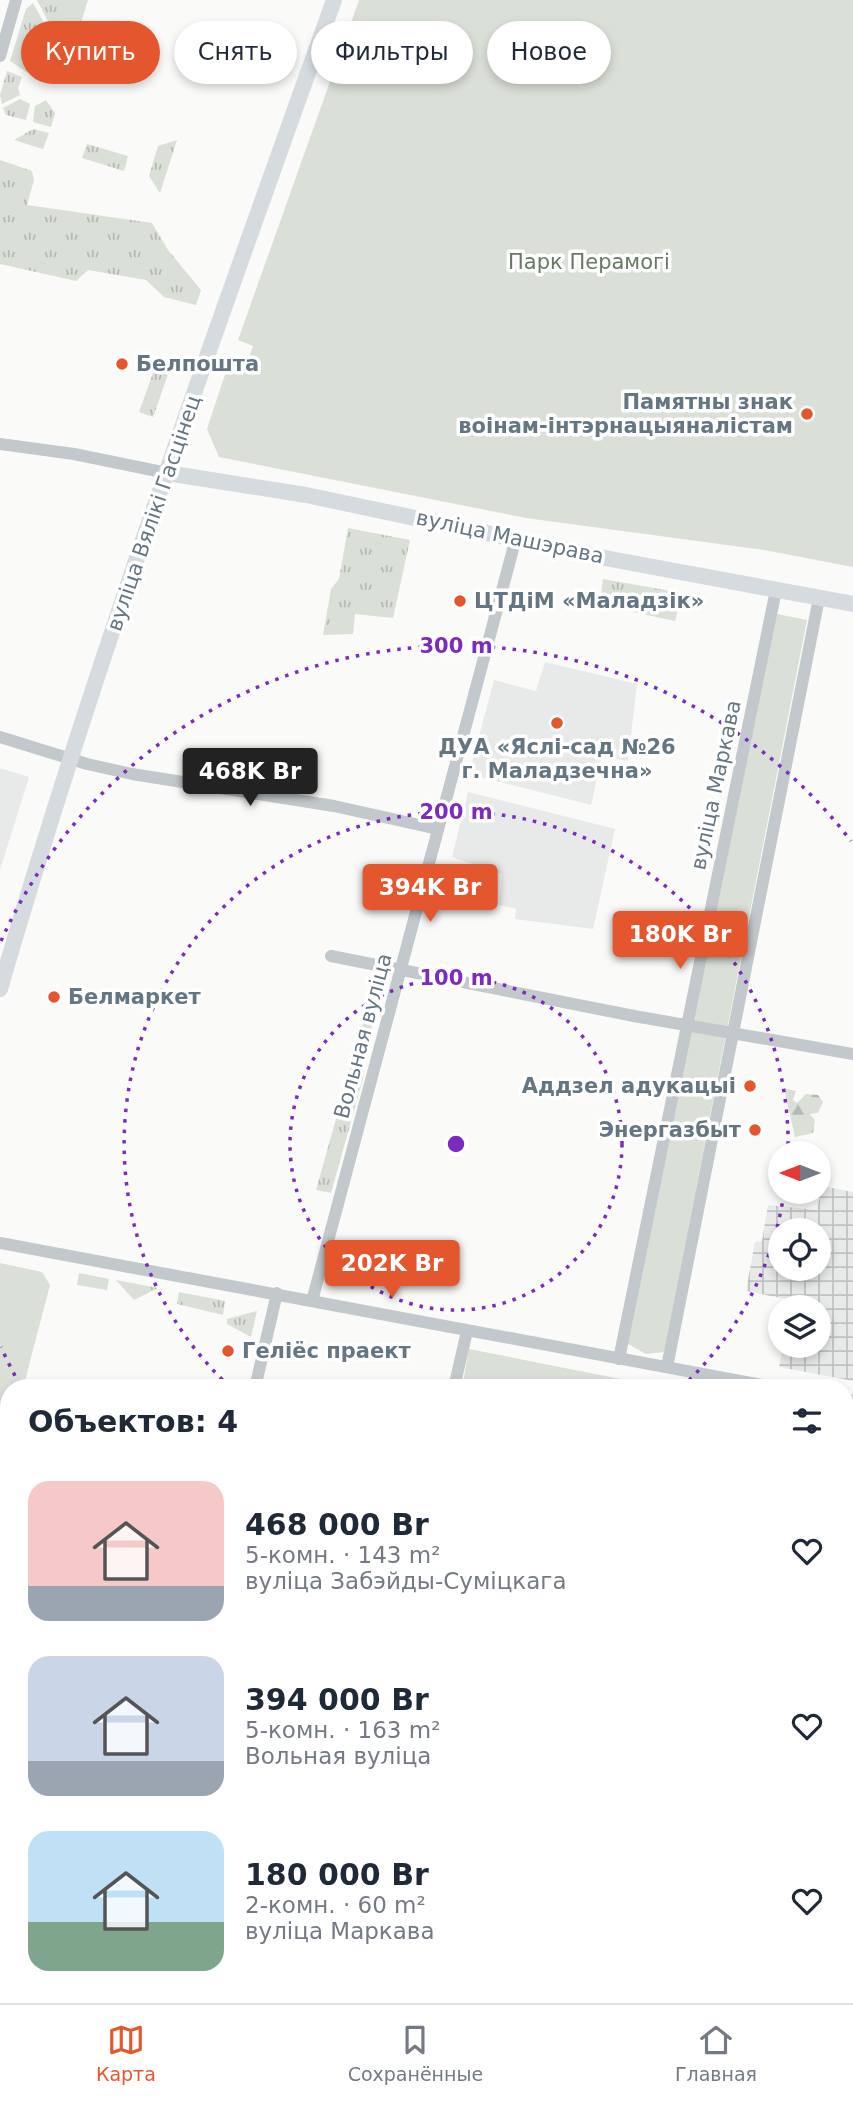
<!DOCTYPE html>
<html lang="ru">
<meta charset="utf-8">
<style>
:root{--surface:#fff;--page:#f6f6f7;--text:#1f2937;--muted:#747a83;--line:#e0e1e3;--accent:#e4572e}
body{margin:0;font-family:"DejaVu Sans",sans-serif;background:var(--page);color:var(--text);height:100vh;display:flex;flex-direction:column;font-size:26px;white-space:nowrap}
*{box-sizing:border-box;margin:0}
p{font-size:23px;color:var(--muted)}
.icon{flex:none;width:38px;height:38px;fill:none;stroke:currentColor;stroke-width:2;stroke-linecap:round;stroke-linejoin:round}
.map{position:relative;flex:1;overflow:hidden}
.drawer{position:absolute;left:0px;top:1379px;width:854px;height:625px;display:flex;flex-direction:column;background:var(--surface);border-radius:28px 28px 0 0;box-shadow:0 4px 10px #0003}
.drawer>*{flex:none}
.guide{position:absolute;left:21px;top:21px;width:812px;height:63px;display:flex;gap:14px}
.needle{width:46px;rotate:270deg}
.tools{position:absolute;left:768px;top:1141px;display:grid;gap:14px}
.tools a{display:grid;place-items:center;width:63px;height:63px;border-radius:50%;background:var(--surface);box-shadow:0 4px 10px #0003;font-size:35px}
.price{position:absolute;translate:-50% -60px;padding:0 16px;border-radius:7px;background:var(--accent);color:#fff;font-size:23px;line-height:46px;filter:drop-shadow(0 2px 4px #0008)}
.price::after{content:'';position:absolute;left:50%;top:42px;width:21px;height:16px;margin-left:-10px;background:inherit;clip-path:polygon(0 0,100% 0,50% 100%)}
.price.active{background:#222;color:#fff}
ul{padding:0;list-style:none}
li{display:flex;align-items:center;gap:21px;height:175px;padding:0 28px}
li span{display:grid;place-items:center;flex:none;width:196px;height:140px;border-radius:21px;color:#555}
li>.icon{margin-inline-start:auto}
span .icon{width:84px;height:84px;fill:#fffc;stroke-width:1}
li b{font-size:30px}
h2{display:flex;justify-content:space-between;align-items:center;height:84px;padding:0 28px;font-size:30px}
.pill{padding:0 24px;border-radius:32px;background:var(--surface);box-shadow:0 4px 10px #0003;font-size:24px;line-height:63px}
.pill.active{background:var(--accent);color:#fff}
.dock{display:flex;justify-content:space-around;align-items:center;height:98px;border-top:2px solid var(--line);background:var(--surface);font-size:19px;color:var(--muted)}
.dock a{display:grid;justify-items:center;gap:4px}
.dock .active{color:var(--accent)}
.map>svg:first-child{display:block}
.built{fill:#e8e9e9}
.industrial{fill:url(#industrial-grid);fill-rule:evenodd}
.grass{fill:url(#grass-tufts)}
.forest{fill:url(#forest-firs)}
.park{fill:#dadfd7}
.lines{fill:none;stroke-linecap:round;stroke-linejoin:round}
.minor{stroke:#c3c8cc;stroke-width:12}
.major{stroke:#d6dbdf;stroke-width:16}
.ring{fill:none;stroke:#7b2cbf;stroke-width:3.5;stroke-dasharray:3.5 7}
.poi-dot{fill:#e4572e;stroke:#fff;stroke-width:2.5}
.labels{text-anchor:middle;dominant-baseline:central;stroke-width:7;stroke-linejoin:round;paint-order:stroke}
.park-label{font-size:21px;fill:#687a64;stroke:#fff}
.poi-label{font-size:21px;font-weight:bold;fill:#657683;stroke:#fff;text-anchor:start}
.street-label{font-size:21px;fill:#657683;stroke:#fff}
.centre{fill:#7b2cbf;stroke:#fff;stroke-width:3.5}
.ring-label{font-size:21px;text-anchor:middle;font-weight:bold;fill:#7b2cbf;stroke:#fff;stroke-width:7;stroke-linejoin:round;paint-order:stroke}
</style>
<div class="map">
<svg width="853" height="2003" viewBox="0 0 853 2003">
<defs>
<pattern id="industrial-grid" width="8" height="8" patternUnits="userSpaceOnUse" patternTransform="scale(1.75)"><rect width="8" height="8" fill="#e8e9e9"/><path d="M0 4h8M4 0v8" fill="none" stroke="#c0c1c2"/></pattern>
<pattern id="grass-tufts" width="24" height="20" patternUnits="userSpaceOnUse" patternTransform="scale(1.75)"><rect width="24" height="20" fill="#dadfd7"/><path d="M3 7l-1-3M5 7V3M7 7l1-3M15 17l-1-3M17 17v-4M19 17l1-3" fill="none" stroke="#b4b9b4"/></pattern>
<pattern id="forest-firs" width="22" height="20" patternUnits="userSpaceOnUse" patternTransform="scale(1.75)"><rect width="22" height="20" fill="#dadfd7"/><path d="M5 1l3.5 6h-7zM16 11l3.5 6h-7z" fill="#b4b9b4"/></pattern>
</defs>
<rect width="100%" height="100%" fill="#fafaf8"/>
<!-- built -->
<g class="built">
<path d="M 545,662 L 637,684 L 628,761 L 602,756 L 591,805 L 469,774 L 494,680 L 536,691 Z"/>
<path d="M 0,768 L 29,777 L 0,870 Z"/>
<path d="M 468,792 L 615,829 L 593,929 L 515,919 L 516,909 L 499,905 L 502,874 L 452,857 Z"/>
<path d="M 0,1474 L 9,1476 L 9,1543 L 0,1541 Z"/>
</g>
<!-- industrial -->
<g class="industrial">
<path d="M 822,1186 L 853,1192 L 853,1381 L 779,1367 L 783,1346 L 819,1346 L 819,1307 L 790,1307 L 791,1300 L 746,1291 L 755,1242 L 762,1241 L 768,1205 L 817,1210 ZM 780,1230 L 819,1230 L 819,1269 L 780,1269 Z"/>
<path d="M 845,1932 L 853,1933 L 853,2003 L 649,2003 L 650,1995 L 845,1995 Z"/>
<path d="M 11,1995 L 583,1995 L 608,2001 L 9,2003 Z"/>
</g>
<!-- grass -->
<g class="grass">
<path d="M 37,0 L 88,0 L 69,62 Z"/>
<path d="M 33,3 L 53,39 L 41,73 L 35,71 L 28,73 L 10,61 L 26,9 Z"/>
<path d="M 56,48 L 68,70 L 49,79 L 44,75 Z"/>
<path d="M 7,71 L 22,77 L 18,88 L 20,95 L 2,104 L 0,95 Z"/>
<path d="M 20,99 L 30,104 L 26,120 L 6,115 L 3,108 Z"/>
<path d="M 46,100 L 55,113 L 51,127 L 33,122 L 35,106 Z"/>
<path d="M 33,129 L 49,133 L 43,149 L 14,140 Z"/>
<path d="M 177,140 L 160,193 L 149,176 L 158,146 Z"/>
<path d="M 87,144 L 128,156 L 124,171 L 82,158 Z"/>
<path d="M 0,160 L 32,171 L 34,180 L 27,205 L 152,223 L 168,250 L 201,290 L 196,305 L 164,297 L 146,280 L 88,270 L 76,281 L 0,264 Z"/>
<path d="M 158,359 L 172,363 L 153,417 L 139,412 Z"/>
<path d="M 348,528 L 410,540 L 393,618 L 355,614 L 353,634 L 323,635 L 331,589 L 339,579 Z"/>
<path d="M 603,579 L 682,593 L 675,621 L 600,605 Z"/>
<path d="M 373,988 L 378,989 L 363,1079 L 331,1193 L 316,1190 Z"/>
<path d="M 79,1273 L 109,1279 L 107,1290 L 77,1285 Z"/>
<path d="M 116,1280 L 158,1288 L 134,1300 Z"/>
<path d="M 179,1292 L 225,1301 L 223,1315 L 177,1304 Z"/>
<path d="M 257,1311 L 251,1337 L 227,1324 L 227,1319 Z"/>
</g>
<!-- forest -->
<path class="forest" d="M 784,1088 L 796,1091 L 793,1100 L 797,1103 L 806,1094 L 818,1095 L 823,1102 L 818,1113 L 810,1114 L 815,1120 L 813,1133 L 795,1137 Z"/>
<!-- park -->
<g class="park">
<path d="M 359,0 L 853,0 L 853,567 L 764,550 L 526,518 L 219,457 L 207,429 L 227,369 L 243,375 L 253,346 L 238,340 Z"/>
<path d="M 777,614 L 807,620 L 664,1352 L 646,1354 L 628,1344 Z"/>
<path d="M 0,1263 L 42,1272 L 50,1285 L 23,1388 L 9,1388 L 9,1444 L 5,1458 L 0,1457 Z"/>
<path d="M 469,1349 L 666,1388 L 462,1388 Z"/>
</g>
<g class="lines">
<!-- minor -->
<g class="minor">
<path d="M 0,56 L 16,0"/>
<path d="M 0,444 L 74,454 L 167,473"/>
<path d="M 0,737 L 87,764 L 132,774 L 334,806 L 438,829"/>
<path d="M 331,956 L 634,1016 L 853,1054"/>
<path d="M 0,1243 L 778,1388"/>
<path d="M 312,1301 L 516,538"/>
<path d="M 619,1359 L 776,590"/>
<path d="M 667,1367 L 819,598"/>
<path d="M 255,1388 L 277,1293"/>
<path d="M 454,1388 L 467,1331"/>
<path d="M 845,1400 L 853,1401"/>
<path d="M 845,1522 L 853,1523"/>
<path d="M 845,1639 L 853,1641"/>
<path d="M 845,1758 L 853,1759"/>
<path d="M 845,1899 L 853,1901"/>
<path d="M 627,2003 L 629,1995"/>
</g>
<!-- major -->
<g class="major">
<path d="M 167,473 L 306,495 L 605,558 L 853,604"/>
<path d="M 0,989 C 97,655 217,328 334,0"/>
</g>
</g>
<!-- distance rings -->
<g class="ring">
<circle cx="456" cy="1144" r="166"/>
<path d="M784 1193A332 332 0 0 1 682 1387M230 1387A332 332 0 1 1 788 1153"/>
<path d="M20 1385A498 498 0 0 1 1 1347M1 941A498 498 0 0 1 851 841"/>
</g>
<!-- markers -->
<g class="poi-dot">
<circle cx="122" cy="364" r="7"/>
<circle cx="807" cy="414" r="7"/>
<circle cx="460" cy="601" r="7"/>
<circle cx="557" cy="723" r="7"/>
<circle cx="54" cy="997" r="7"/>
<circle cx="750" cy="1086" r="7"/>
<circle cx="755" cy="1130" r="7"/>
<circle cx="228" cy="1351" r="7"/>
</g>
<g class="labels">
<!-- park labels -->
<g class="park-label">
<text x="589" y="262">Парк Перамогі</text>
</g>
<!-- poi labels -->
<g class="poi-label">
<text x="136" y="364">Белпошта</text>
<text x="793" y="402" text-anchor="end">Памятны знак<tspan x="793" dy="24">воінам-інтэрнацыяналістам</tspan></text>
<text x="474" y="601">ЦТДіМ «Маладзік»</text>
<text x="557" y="747" text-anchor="middle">ДУА «Яслі-сад №26<tspan x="557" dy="24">г. Маладзечна»</tspan></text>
<text x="68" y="997">Белмаркет</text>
<text x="736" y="1086" text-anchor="end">Аддзел адукацыі</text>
<text x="741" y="1130" text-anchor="end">Энергазбыт</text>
<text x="242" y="1351">Геліёс праект</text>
</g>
<!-- street labels -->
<g class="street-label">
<text transform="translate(154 513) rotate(-71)">вуліца Вялікі Гасцінец</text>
<text transform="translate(510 537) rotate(12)">вуліца Машэрава</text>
<text transform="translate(716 785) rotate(-78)">вуліца Маркава</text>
<text transform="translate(363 1036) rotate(-75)">Вольная вуліца</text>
</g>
</g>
<circle cx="456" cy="1144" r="10" class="centre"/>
<g class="ring-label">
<text x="456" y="653">300 m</text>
<text x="456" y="819">200 m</text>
<text x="456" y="985">100 m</text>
</g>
</svg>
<div class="tools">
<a><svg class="needle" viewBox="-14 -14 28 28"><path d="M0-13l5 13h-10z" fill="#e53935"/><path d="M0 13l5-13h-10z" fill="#747a83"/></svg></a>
<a><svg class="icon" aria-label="locate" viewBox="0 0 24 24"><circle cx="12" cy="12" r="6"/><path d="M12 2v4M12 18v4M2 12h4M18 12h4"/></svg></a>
<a><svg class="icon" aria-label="layers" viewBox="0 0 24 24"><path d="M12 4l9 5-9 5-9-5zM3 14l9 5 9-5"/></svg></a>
</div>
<b class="price active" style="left:250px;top:808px">468K Br</b>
<b class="price" style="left:430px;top:924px">394K Br</b>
<b class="price" style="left:680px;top:971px">180K Br</b>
<b class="price" style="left:392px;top:1300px">202K Br</b>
<div class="guide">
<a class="pill active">Купить</a>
<a class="pill">Снять</a>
<a class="pill">Фильтры</a>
<a class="pill">Новое</a>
</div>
<section class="drawer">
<h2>Объектов: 4<svg class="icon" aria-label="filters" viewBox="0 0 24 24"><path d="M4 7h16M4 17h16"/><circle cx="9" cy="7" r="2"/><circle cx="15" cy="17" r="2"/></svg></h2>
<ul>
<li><span style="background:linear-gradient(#f6c9c9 75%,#9aa5b1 0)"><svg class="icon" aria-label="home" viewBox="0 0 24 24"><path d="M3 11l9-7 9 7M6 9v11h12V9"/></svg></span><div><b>468 000 Br</b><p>5-комн. · 143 m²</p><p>вуліца Забэйды-Суміцкага</p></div><svg class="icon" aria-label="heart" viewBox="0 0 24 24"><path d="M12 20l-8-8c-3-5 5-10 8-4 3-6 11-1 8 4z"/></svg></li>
<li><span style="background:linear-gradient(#c9d6e8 75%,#9aa5b1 0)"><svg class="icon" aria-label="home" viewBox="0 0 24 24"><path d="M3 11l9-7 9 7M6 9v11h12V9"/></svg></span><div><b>394 000 Br</b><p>5-комн. · 163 m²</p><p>Вольная вуліца</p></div><svg class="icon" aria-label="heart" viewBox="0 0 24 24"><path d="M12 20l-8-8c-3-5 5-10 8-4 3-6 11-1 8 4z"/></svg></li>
<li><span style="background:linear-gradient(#bfe0f5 65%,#7fa58c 0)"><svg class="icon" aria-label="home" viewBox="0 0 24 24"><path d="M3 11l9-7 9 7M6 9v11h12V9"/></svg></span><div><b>180 000 Br</b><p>2-комн. · 60 m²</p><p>вуліца Маркава</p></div><svg class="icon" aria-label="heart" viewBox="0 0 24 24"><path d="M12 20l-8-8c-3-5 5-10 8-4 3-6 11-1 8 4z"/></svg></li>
</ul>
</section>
</div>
<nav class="dock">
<a class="active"><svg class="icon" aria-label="map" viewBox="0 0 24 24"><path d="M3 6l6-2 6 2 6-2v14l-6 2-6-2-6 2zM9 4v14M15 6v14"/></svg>Карта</a>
<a><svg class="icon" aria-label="saved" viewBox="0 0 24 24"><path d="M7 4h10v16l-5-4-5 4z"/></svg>Сохранённые</a>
<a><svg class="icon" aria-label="home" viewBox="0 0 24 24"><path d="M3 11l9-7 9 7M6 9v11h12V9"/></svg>Главная</a>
</nav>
